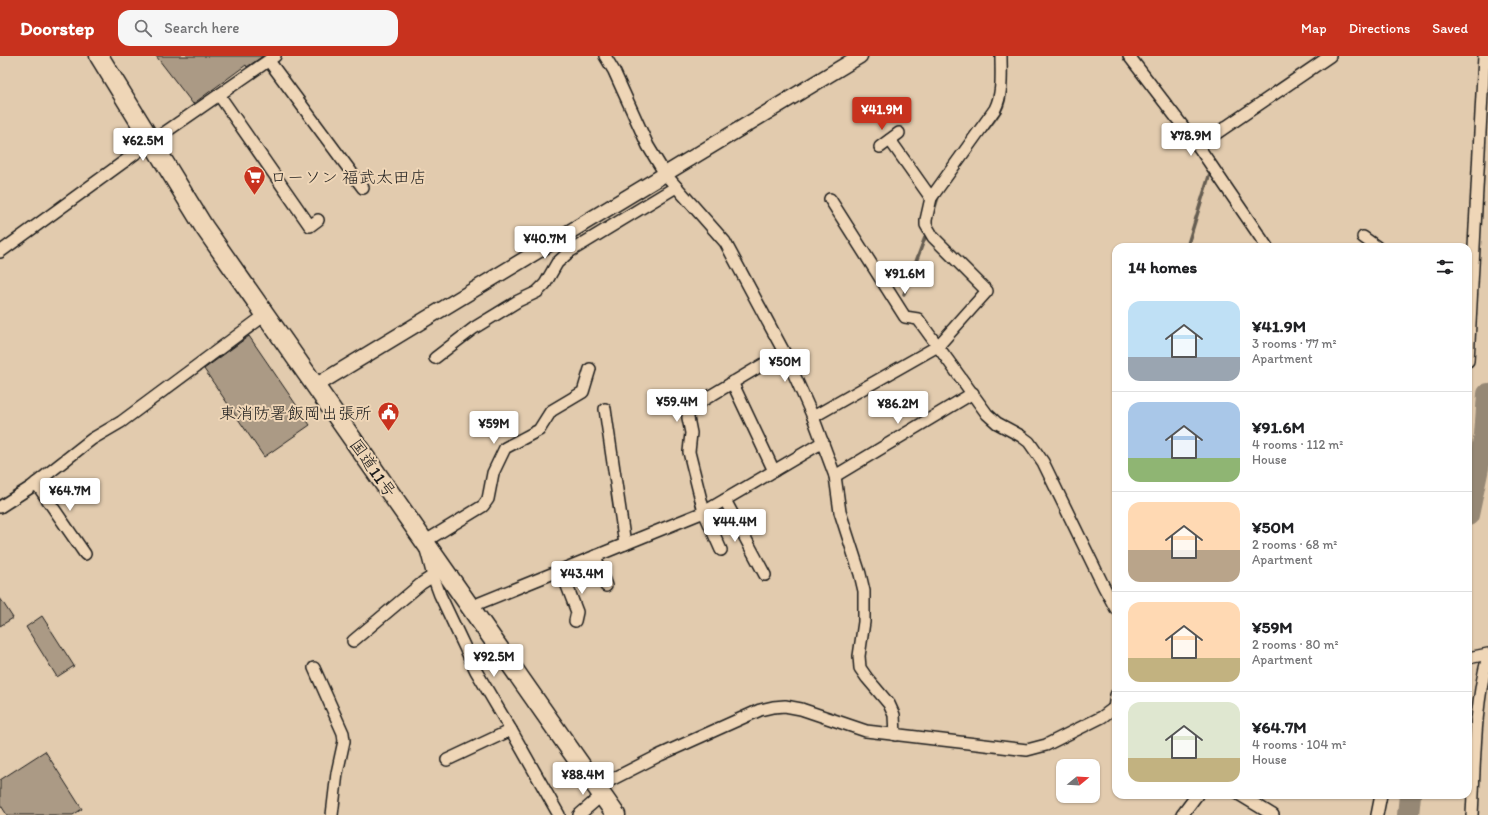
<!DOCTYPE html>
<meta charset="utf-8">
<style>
:root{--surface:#fff;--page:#f6f6f6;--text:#202124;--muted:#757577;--line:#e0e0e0;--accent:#c8321e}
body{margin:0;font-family:Itim,"Klee One",sans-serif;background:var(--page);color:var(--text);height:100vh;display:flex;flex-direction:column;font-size:15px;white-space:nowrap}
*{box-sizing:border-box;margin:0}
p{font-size:13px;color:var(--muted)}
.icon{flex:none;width:22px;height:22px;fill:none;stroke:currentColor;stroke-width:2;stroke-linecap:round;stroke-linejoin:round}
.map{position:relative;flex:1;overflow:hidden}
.panel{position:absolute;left:1112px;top:187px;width:360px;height:556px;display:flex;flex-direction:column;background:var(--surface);border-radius:12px;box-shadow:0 1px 3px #0004}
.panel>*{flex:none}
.needle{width:26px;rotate:72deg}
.fabs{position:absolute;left:1056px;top:703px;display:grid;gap:8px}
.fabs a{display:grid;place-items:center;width:44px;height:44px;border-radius:8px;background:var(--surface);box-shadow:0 1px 3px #0004;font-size:20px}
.price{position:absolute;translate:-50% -34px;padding:0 9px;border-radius:4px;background:#fff;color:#222;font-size:13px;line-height:26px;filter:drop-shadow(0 1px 2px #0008)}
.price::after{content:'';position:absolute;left:50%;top:24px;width:12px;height:9px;margin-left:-6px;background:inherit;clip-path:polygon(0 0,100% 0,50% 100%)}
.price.active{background:var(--accent);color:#fff}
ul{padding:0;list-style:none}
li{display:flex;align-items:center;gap:12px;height:100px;padding:0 16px}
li+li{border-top:1px solid var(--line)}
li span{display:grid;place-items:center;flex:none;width:112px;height:80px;border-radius:12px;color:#555}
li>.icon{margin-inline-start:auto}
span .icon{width:48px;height:48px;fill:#fffc;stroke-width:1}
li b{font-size:17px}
h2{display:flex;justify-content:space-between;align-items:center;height:48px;padding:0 16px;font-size:17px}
header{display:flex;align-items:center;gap:24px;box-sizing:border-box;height:56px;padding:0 20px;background:var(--accent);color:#fff}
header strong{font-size:19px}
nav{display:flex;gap:22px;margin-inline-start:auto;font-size:14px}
.search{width:280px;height:36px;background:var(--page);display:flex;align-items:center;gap:10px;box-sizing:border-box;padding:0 14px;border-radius:12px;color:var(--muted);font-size:15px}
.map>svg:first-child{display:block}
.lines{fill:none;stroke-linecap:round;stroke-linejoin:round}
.stream{stroke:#655d51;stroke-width:3.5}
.river{stroke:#968875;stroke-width:22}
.building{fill:#ab9a85;stroke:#1c1c1c}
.minor-casing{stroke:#1c1c1c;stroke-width:14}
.tertiary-casing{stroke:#1c1c1c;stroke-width:17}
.trunk-casing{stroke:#1c1c1c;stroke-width:21}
.minor{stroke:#efd6b7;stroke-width:11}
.tertiary{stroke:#efd6b7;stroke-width:14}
.trunk{stroke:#efd6b7;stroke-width:18}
.labels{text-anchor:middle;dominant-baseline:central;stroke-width:4;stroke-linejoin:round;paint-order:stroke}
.poi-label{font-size:17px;fill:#1c1c1c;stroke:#efd6b7;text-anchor:start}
.street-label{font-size:17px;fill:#1c1c1c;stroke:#efd6b7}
</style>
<header>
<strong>Doorstep</strong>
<div class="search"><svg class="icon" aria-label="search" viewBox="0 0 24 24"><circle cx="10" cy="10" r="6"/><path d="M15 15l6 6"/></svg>Search here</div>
<nav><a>Map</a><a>Directions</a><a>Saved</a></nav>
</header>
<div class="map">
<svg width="1488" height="759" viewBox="0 0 1488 759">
<rect width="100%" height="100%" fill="#e2cbae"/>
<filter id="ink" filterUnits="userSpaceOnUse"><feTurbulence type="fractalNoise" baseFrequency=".025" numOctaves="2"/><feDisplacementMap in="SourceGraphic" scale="8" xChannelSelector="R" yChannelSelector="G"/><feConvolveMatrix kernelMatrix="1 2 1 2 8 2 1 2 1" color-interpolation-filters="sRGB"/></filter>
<g filter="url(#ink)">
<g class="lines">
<!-- stream -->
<g class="stream">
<path d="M 986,75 C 995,63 1005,53 1005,37"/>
<path d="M 934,154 L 939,138"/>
<path d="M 1187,191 L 1210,117 L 1209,114"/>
<path d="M 904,238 L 927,176"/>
</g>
<!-- river -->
<g class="river">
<path d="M 1468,459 L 1485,379 L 1488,338"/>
<path d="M 1408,759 L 1410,739"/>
</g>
</g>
<!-- building -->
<g class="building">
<path d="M 156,0 L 263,0 L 247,11 L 246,9 L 193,48 Z"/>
<path d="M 249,280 L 310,369 L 264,401 L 204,313 Z"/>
<path d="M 0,542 L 13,562 L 0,570 Z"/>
<path d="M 42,560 L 74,610 L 57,621 L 26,571 Z"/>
<path d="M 45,695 L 82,753 L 73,759 L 7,759 L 0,748 L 0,724 Z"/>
</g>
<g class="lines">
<defs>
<g id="minor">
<path d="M 605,0 L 614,15 L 648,90 L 665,118 L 725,186 L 784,296 L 813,361 L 835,420 L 840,456 L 860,518 L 864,535 L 864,566 L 859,600 L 860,612 L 867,622 L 889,648 L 894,659 L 895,679"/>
<path d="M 1129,0 L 1198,90 L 1267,191"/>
<path d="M 269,5 L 363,132"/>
<path d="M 219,39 L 310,170 L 318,164"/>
<path d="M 890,84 L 931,142"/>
<path d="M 1198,90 L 1330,0"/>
<path d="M 880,91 L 899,77"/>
<path d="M 830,143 L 905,261 L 918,263 L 987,358 L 997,367 L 1021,380 L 1029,386 L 1043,406 L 1104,531 L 1116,553"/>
<path d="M 1363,181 L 1377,191"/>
<path d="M 0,196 L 151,86 L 275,0"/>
<path d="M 435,302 L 474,272 L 518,245 L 537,236 L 545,228 L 557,207 L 569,196 L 676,131"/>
<path d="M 1468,305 L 1484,0"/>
<path d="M 732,326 L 774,415"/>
<path d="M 605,353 L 625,488"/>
<path d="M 813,361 L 938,290 L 987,235 L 933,181 L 926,169 L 926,164 L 931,142 L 995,53 C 1003,37 1001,18 1001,0"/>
<path d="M 835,420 L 973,337"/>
<path d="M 36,427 L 85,498"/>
<path d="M 725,444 L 765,519"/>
<path d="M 0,451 L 31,431 L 92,383 L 121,366 L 265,259"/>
<path d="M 721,494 L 704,456 L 689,396 L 691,377 L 688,362 L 688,354 L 695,349 L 784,296"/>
<path d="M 595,500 L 606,530"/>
<path d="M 561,514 L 577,556 L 575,565"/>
<path d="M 470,551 L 704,456 L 823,386"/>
<path d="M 353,585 L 422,527 L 433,520"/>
<path d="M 1468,602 L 1488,598"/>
<path d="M 314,612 L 343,677 L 344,685 L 337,717 L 332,759"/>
<path d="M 1114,652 L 1116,639"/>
<path d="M 447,704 L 511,674"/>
<path d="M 597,731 L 660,699 L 760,654 L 773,651 L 785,650 L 801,653 L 866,675 L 1027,694 L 1046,689 L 1102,661 L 1114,652 L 1116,651"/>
<path d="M 1240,739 L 1273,759"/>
<path d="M 559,759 L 511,674 L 476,615 L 440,539 L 433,520 L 424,486 L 483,450 L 488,443 L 493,417 L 505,392 L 539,374 L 551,355 L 583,336 L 590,313"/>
<path d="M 579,759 L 602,739"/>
<path d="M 1182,759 L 1197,739"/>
<path d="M 1377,759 L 1381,739"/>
<path d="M 1472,759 C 1475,706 1474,651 1488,600"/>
</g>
<path id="tertiary" d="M 315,330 L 860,0"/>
<path id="trunk" d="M 99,0 L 204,171 L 616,759"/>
</defs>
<!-- minor casing -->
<use href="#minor" class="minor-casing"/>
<!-- tertiary casing -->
<use href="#tertiary" class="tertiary-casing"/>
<!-- trunk casing -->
<use href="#trunk" class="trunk-casing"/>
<!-- minor -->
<use href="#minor" class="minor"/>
<!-- tertiary -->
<use href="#tertiary" class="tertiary"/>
<!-- trunk -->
<use href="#trunk" class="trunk"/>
</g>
</g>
<!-- icons -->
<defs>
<symbol id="supermarket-pin" viewBox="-11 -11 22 30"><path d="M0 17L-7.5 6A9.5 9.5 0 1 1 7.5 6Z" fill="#c8321e" stroke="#efd6b7"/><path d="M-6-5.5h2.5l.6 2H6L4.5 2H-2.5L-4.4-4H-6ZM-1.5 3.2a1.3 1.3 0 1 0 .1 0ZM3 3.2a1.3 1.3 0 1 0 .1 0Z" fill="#fff"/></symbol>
<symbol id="civic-pin" viewBox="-11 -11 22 30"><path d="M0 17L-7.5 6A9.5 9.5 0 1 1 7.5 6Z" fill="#c8321e" stroke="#efd6b7"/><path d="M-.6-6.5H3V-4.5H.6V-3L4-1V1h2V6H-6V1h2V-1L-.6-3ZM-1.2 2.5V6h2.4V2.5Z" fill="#fff"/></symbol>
</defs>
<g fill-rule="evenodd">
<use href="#supermarket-pin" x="242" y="108" width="25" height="34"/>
<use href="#civic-pin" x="376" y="344" width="25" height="34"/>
</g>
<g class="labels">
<!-- poi labels -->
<g class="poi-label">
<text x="270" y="121">ローソン 福武太田店</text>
<text x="372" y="357" text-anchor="end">東消防署飯岡出張所</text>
</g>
<!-- street labels -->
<g class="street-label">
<text transform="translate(373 412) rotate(55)">国道11号</text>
</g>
</g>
</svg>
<div class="fabs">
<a><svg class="needle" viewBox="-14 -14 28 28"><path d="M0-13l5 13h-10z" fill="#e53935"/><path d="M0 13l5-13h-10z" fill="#757577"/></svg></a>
</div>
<b class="price active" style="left:882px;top:75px">¥41.9M</b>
<b class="price" style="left:1191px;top:101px">¥78.9M</b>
<b class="price" style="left:143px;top:106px">¥62.5M</b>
<b class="price" style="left:545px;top:204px">¥40.7M</b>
<b class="price" style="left:905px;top:239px">¥91.6M</b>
<b class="price" style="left:785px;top:327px">¥50M</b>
<b class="price" style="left:677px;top:367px">¥59.4M</b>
<b class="price" style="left:898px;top:369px">¥86.2M</b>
<b class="price" style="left:494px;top:389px">¥59M</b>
<b class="price" style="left:70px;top:456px">¥64.7M</b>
<b class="price" style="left:735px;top:487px">¥44.4M</b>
<b class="price" style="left:582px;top:539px">¥43.4M</b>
<b class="price" style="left:494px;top:622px">¥92.5M</b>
<b class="price" style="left:583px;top:740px">¥88.4M</b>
<section class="panel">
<h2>14 homes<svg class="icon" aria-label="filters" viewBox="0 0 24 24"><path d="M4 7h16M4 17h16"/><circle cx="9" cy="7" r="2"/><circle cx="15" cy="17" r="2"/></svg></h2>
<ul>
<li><span style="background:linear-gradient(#bfe0f5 70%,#9aa5b1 0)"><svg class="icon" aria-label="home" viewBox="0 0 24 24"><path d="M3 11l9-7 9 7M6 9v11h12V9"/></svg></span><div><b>¥41.9M</b><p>3 rooms · 77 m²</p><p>Apartment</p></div></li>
<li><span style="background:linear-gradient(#a9c7e8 70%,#8fb573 0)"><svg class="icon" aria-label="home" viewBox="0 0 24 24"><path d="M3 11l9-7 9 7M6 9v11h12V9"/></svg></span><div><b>¥91.6M</b><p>4 rooms · 112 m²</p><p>House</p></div></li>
<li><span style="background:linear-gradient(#ffd9b3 60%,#b9a48a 0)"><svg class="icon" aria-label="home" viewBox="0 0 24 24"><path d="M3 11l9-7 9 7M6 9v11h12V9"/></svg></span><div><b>¥50M</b><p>2 rooms · 68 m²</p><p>Apartment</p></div></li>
<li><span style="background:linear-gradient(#ffd9b3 70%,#c2b280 0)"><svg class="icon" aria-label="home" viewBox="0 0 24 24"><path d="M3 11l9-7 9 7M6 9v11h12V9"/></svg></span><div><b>¥59M</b><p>2 rooms · 80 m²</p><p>Apartment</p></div></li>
<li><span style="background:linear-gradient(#dfe7d0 70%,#c2b280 0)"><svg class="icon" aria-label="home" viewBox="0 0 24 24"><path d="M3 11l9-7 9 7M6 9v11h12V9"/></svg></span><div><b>¥64.7M</b><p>4 rooms · 104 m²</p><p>House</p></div></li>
</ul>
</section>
</div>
